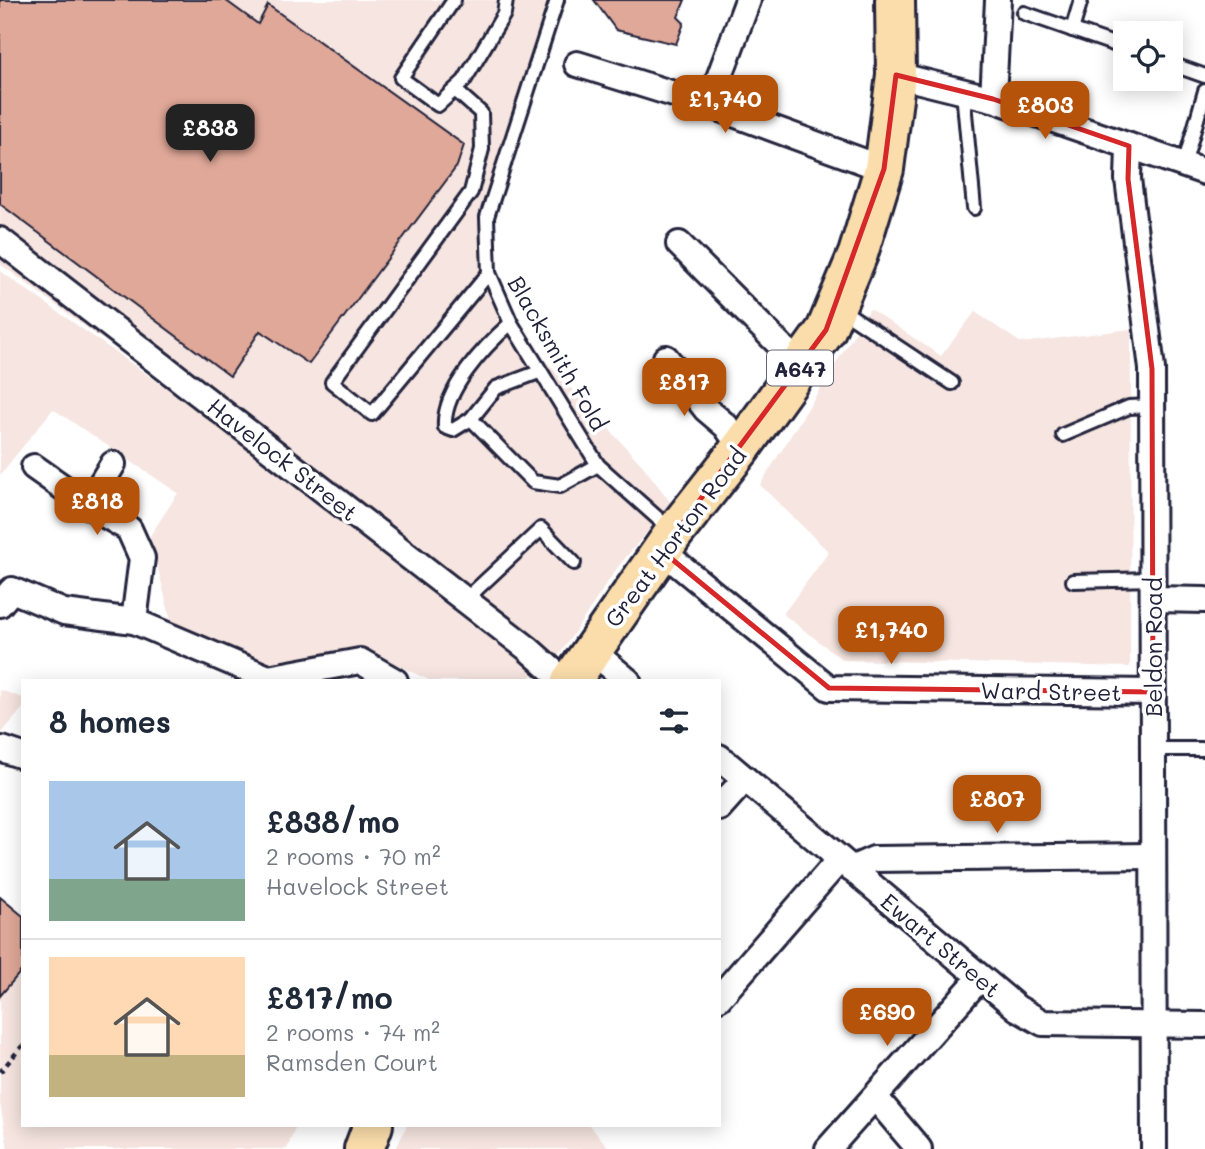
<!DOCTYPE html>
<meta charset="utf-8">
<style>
:root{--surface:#fff;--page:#f2f2f3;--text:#1f2937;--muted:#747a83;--line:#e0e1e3;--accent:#b45309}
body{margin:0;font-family:Mali,sans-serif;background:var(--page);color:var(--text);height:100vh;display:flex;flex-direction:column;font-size:26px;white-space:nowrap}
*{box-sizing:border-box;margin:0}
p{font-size:23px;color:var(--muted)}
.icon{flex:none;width:38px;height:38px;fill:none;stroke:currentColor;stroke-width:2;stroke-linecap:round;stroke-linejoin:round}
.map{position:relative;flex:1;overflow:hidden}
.details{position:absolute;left:21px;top:679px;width:700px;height:448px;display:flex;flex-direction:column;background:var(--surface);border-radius:0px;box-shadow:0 4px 18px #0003}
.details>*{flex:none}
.controls{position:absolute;left:1113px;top:21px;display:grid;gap:14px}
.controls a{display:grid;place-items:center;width:70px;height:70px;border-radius:0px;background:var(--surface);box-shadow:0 4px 18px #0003;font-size:35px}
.price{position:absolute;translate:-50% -60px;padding:0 16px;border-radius:14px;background:var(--accent);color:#fff;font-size:23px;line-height:46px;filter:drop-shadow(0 2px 4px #0008)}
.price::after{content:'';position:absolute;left:50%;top:42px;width:21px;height:16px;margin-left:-10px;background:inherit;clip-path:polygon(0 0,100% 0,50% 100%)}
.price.selected{background:#222;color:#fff}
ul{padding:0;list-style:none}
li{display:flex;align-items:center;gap:21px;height:175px;padding:0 28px}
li+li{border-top:2px solid var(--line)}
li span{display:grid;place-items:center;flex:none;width:196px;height:140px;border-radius:0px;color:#555}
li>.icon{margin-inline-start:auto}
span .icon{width:84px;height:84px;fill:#fffc;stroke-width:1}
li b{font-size:30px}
h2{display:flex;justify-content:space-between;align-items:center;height:84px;padding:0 28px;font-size:30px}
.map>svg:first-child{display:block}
.built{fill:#f6e5e0}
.building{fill:#e0a898;stroke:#22223b;stroke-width:2}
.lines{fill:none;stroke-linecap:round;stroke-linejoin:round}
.service-casing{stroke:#22223b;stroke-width:18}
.minor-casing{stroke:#22223b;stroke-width:30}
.primary-casing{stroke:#22223b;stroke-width:44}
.path{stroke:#22223b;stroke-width:4.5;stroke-dasharray:5 5;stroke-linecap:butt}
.service{stroke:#fff;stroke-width:12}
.minor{stroke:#fff;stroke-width:24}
.primary{stroke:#fbddab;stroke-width:38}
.marked{fill:none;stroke:#d62828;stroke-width:5;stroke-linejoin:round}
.labels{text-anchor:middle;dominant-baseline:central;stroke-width:7;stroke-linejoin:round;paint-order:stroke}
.shield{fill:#fff;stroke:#646476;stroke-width:2}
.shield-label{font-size:21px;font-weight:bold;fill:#22223b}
.street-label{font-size:23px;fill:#22223b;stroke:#fff}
</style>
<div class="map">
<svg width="1205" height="1149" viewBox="0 0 1205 1149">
<rect width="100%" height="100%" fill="#fff"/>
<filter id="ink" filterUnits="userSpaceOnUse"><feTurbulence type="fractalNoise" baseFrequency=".0143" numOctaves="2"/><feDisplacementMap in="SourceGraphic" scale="14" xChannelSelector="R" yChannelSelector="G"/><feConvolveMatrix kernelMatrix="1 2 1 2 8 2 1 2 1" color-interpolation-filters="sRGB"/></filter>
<g filter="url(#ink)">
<!-- built -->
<g class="built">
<path d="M 0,0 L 557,0 L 487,217 L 489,273 L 511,323 L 643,466 L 671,503 L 617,568 L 542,681 L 532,674 L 529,681 L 431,681 L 358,646 L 277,665 L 179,653 L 150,536 L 178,493 L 53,409 L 0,475 L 0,271 L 237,438 L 0,264 Z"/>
<path d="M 870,309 L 941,356 L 975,312 L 1021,343 L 1131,329 L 1130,667 L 843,660 L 783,614 L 829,552 L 760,485 Z"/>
<path d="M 0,690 L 23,698 L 23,708 L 0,735 Z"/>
<path d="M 0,897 L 23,916 L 23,1125 L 296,1125 L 287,1149 L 8,1149 L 0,1103 Z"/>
<path d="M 407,1125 L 589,1125 L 610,1149 L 396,1149 Z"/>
</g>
<!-- building -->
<g class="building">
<path d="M 0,0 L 225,0 L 258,24 L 268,5 L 464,145 L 457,166 L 309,364 L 260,331 L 230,376 L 0,204 Z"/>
<path d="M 594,0 L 685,0 L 678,17 L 684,23 L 676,44 L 616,30 Z"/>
<path d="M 0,897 L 23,916 L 23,969 L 0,996 Z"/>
</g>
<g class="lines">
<defs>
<g id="service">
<path d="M 454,0 L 401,78 L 438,105 L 464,81 L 504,14 L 506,0"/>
<path d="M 557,0 L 487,217 L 489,273 L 511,323 L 598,465 L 672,531"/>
<path d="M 1024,13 L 1125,48"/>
<path d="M 1072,30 L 1081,0"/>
<path d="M 1171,64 L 1205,76"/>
<path d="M 455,90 L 481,113 L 482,149 L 471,192 L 332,382 L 372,414 L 489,273"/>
<path d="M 963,92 L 974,208"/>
<path d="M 1184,165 L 1205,91"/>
<path d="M 839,308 L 952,383"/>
<path d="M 539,372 L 496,388 L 471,419 L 533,482 L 560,486 L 598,465"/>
<path d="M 471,419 L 453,430 L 445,427 C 442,391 485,346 511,323"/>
<path d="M 1063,435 L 1129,407 L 1153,406"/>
<path d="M 1073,581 L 1153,579"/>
<path d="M 465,600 L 541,529 L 574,563"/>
<path d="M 1153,749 L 1205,749"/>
</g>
<g id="minor">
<path d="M 577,64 L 709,105 L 884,169"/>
<path d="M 896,75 L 993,99 L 1205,172"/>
<path d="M 993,99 L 998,0"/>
<path d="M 709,105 L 748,0"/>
<path d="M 1129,146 L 1128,179 L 1152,369 L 1154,1149"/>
<path d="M 0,240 L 527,648 L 564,681"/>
<path d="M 679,244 L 801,366"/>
<path d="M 666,358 L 706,409 L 726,426 L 741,448"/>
<path d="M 34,467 L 88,505 L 129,529 L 142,558 L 134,621"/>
<path d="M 88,505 L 113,464"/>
<path d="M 662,551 L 829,688 L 1153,692"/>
<path d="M 1153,599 L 1205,600"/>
<path d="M 0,604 L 12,590 L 64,612 L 134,621 L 268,678"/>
<path d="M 591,650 L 628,681"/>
<path d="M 267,681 L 268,678 L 360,661 L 395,681"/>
<path d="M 2,749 L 23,756"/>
<path d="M 719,757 L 1017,1008 L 1043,1023 L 1205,1025"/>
<path d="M 719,808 L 745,779"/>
<path d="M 851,869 L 874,859 L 1153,856"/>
<path d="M 719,998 L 840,859"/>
<path d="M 875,1097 L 919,1149"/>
<path d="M 828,1149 L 980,978"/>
</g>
<g id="primary">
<path d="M 571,681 L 674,533 L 741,448 L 826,330 L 858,254 L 884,169 L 896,75 L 895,0"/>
<path d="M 364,1149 L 373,1125"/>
</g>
</defs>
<!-- service casing -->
<use href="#service" class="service-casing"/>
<!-- minor casing -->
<use href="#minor" class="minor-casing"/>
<!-- primary casing -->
<use href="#primary" class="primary-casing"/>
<!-- path -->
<path class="path" d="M 0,1072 L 23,1045"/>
<!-- service -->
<use href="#service" class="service"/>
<!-- minor -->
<use href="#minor" class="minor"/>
<!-- primary -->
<use href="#primary" class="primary"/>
</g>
</g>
<!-- marked area -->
<path class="marked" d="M 896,75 L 993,99 L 1129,146 L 1128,179 L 1152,369 L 1153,692 L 829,688 L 662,551 L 826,330 L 884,169 Z"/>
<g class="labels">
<!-- shield labels -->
<rect class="shield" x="767" y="350.5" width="66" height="35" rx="5"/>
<g class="shield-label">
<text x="800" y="368">A647</text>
</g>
<!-- street labels -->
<g class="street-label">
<text transform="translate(558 353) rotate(60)">Blacksmith Fold</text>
<text transform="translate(283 459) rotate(38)">Havelock Street</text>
<text transform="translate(675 537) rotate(-53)">Great Horton Road</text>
<text transform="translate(1153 647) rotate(-90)">Beldon Road</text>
<text transform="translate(1051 691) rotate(1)">Ward Street</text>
<text transform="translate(941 945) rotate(40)">Ewart Street</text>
</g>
</g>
</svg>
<div class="controls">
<a><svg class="icon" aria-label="locate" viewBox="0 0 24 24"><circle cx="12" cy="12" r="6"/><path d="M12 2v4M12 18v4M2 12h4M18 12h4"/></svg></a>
</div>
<b class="price" style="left:725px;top:135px">£1,740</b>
<b class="price" style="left:1045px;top:141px">£803</b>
<b class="price selected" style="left:210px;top:164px">£838</b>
<b class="price" style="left:684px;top:418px">£817</b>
<b class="price" style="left:97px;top:537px">£818</b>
<b class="price" style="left:891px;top:666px">£1,740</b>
<b class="price" style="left:997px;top:835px">£807</b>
<b class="price" style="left:887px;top:1048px">£690</b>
<section class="details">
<h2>8 homes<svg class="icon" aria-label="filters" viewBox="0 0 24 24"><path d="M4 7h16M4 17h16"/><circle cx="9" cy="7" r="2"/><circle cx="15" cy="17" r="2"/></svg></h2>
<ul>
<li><span style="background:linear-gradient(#a9c7e8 70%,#7fa58c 0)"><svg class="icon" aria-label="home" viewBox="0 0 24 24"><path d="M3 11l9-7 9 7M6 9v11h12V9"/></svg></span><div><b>£838/mo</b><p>2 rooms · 70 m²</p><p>Havelock Street</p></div></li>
<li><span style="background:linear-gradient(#ffd9b3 70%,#c2b280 0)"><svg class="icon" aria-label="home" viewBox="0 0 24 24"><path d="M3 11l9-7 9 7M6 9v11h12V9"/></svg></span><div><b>£817/mo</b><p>2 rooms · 74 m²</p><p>Ramsden Court</p></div></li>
</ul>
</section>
</div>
